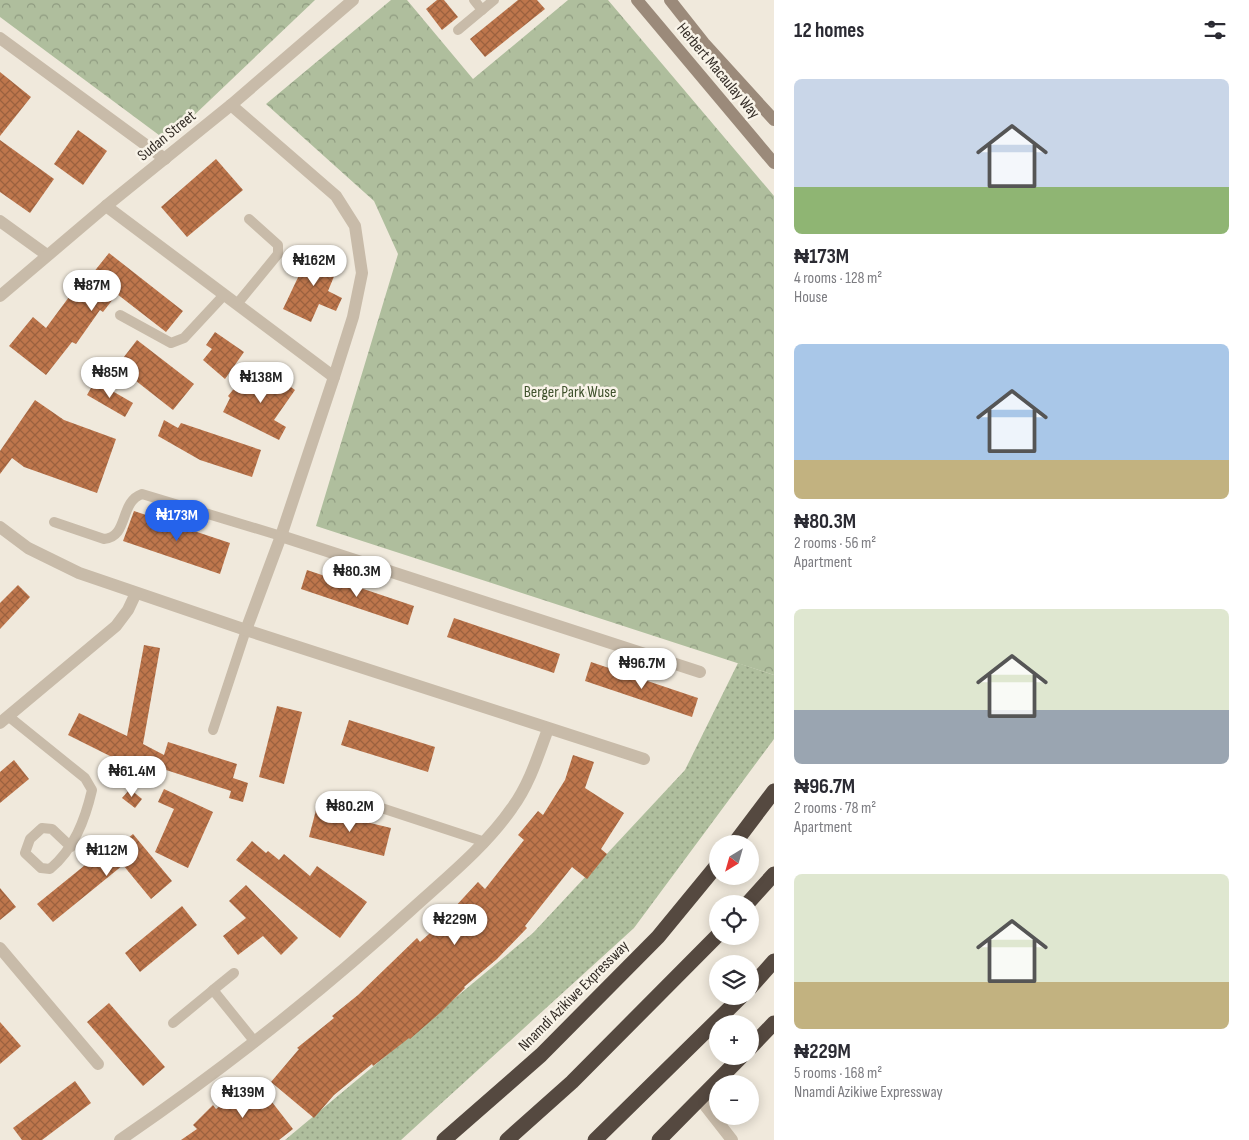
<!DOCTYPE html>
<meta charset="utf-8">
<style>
:root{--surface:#fff;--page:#f2f2f3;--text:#2b2b33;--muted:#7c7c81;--accent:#2563eb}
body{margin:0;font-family:"Sofia Sans Condensed",sans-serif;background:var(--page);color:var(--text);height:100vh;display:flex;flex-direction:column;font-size:19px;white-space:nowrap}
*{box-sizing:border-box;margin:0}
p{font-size:16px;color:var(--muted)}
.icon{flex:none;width:28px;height:28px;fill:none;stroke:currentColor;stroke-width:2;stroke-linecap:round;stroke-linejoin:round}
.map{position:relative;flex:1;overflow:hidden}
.side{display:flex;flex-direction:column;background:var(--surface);width:475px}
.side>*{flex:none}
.needle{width:32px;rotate:217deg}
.fabs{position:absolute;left:709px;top:835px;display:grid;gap:10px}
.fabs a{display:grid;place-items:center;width:50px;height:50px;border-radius:50%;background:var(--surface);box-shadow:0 2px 12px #0003;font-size:25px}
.price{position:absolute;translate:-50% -42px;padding:0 11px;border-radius:18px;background:#fff;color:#222;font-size:16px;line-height:32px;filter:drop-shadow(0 1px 2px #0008)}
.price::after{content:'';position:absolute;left:50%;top:30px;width:15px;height:11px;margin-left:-8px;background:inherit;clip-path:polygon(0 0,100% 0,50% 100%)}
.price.active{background:var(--accent);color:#fff}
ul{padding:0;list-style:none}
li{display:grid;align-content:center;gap:10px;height:265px;padding:0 20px}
li span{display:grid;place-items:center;height:155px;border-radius:8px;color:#555}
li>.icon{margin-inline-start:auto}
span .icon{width:90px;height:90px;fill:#fffc;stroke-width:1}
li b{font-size:21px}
h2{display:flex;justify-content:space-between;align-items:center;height:60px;padding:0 20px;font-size:21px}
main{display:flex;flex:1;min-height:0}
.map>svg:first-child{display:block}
.grass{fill:url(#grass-dots)}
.forest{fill:url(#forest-crowns)}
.building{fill:url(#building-cross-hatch)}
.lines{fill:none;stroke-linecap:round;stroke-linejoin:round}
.lane{stroke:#c8bba9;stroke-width:10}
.street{stroke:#c8bba9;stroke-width:12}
.secondary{stroke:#9b8a7a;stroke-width:12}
.highway{stroke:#554940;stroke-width:15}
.labels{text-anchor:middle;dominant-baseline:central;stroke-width:5;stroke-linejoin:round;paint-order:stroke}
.street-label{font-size:16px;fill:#352e28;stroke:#f8f3e8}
.park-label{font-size:16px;fill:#40522d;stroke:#f8f3e8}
</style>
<main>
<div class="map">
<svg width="774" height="1140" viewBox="0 0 774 1140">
<defs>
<pattern id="grass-dots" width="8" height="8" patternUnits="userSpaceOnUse" patternTransform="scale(1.25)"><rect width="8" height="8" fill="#afbe9d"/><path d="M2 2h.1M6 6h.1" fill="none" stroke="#8f9b80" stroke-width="1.8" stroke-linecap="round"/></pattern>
<pattern id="forest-crowns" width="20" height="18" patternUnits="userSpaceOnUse" patternTransform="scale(1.25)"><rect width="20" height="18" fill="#afbe9d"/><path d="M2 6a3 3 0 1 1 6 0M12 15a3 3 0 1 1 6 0" fill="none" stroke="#8f9b80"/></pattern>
<pattern id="building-cross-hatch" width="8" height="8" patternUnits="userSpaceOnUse" patternTransform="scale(1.25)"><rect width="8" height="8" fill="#be764c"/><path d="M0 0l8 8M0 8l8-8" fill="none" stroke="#9b613f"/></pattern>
</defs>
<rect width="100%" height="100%" fill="#f0e9dc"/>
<!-- grass -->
<path class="grass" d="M 738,663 L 774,675 L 774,739 L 634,928 L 401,1140 L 285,1140 L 533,933 L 685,770 Z"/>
<!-- forest -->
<g class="forest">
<path d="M 0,0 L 315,0 L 167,141 L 0,17 Z"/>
<path d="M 391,0 L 407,0 L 473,79 L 568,0 L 608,0 L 774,196 L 774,675 L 316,526 L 398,254 L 374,201 L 266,104 Z"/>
</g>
<!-- building -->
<g class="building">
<path d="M 437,0 L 444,0 L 458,17 L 442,30 L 426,9 Z"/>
<path d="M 518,0 L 537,0 L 545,9 L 485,57 L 470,39 Z"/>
<path d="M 0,72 L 31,97 L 0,136 Z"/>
<path d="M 78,130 L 107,151 L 83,185 L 54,164 Z"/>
<path d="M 0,140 L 54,179 L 30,213 L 0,192 Z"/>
<path d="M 216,159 L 243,190 L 187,237 L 161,207 Z"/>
<path d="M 311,250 L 340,262 L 328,291 L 342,298 L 336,311 L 319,304 L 311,322 L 283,309 Z"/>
<path d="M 109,253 L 183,311 L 166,332 L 117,294 L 103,312 L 100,310 L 76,344 L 72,342 L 46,375 L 9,346 L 33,317 L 46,328 L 89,270 L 93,273 Z"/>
<path d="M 215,332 L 244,352 L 225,379 L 203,360 L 212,349 L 206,345 Z"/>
<path d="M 137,340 L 194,384 L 173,410 L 117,366 Z"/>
<path d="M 265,368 L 295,390 L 274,420 L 286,427 L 279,440 L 223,412 L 230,398 L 228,396 L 236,386 L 247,394 Z"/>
<path d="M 95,381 L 133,403 L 125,417 L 87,395 Z"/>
<path d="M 35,400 L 64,420 L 116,439 L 97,493 L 24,467 L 12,458 L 0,474 L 0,451 Z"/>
<path d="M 164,420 L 178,428 L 181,423 L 261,450 L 252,477 L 200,460 L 158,436 Z"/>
<path d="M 134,511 L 230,543 L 220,574 L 123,541 Z"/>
<path d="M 307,570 L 414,606 L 408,625 L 301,589 Z"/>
<path d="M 18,585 L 30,597 L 0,629 L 0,603 Z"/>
<path d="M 454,618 L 560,654 L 554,673 L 447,637 Z"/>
<path d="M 144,645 L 160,648 L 143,744 L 164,755 L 168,742 L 237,764 L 233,778 L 248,783 L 243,802 L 229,798 L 231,791 L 132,759 L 130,766 L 68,735 L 79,713 L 127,736 Z"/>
<path d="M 591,662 L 698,698 L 692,717 L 585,681 Z"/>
<path d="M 277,706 L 302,712 L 284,784 L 259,777 Z"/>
<path d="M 349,720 L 435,747 L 428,772 L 341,745 Z"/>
<path d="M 573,755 L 594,762 L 585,788 L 624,813 L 601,849 L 607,854 L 587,879 L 572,867 L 525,926 L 527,928 L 497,959 L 464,987 L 465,988 L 441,1012 L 410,1039 L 409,1038 L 373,1066 L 372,1064 L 334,1095 L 314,1118 L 271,1082 L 299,1049 L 297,1048 L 334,1018 L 332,1016 L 358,995 L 417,938 L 420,942 L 455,911 L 453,909 L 478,882 L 485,889 L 524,840 L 518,835 L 538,811 L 543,815 L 565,780 Z"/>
<path d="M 14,760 L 29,779 L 0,803 L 0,772 Z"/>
<path d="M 130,789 L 142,799 L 135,808 L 122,798 Z"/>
<path d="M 164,789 L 213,812 L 188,868 L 155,852 L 174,809 L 158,802 Z"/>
<path d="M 316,810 L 391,828 L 384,856 L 309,837 Z"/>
<path d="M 133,834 L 172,881 L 151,899 L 123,865 L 53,922 L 37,904 L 95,857 L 99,862 Z"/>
<path d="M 252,841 L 266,853 L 268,851 L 279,860 L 284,854 L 310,876 L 317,866 L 367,902 L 340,938 L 236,860 Z"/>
<path d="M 246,885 L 298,938 L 281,955 L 263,936 L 238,955 L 223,936 L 246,918 L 229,901 Z"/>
<path d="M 0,888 L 16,907 L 0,920 Z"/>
<path d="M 182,906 L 197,925 L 140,972 L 125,953 Z"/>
<path d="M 109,1003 L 165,1067 L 143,1086 L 87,1022 Z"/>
<path d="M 0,1022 L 21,1046 L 0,1064 Z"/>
<path d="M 254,1079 L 293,1129 L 279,1140 L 181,1140 L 197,1129 L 193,1125 L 213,1105 L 216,1109 Z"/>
<path d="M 75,1081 L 91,1103 L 42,1140 L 22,1140 L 13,1128 Z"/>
</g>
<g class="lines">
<!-- lane -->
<g class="lane">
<path d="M 474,0 L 482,10 L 494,0"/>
<path d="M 458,30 L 482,10"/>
<path d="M 237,304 L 278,254 L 278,245 L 249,219"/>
<path d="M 120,315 L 171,343 L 184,338 L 224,295"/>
<path d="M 54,522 L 104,539 C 129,537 119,502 142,494 L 281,536"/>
<path d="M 8,716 L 85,778 L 92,790 C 85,820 74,849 50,869 L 41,868 L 25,853 L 30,839 L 42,828 L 52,829 L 71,847"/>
<path d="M 213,730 L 246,630"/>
<path d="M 345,796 L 485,842"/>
<path d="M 213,990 L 234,973"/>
<path d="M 173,1023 L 213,990 L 255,1042"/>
</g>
<!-- street -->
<g class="street">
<path d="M 0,38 L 165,159"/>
<path d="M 231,105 L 336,196 L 355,226 L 362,273 L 353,317 L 334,377 L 281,536 L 246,630"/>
<path d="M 106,206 L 334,377"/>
<path d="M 0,221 L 47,255"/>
<path d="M 0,296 L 106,206 L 231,105 L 353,0"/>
<path d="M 0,527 L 28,548 L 79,573 L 246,630 L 644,759"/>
<path d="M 281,536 L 700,672"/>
<path d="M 0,723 L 116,626 L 128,610 L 136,593"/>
<path d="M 0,948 L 98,1064"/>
<path d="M 700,1099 L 732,1140"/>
<path d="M 120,1140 C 222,1070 320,993 411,910 C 446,878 485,847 512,808 C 529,785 538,756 548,729"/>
</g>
<!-- secondary -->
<g class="secondary">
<path d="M 637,0 L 774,163"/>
<path d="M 670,0 L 704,43 L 774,120"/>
</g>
<!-- highway -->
<g class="highway">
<path d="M 734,844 L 774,791"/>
<path d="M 747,904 L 774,874"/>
<path d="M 750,988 L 774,961"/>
<path d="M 750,1048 L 774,1023"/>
<path d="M 444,1140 L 541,1055 L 658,937 L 718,864"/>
<path d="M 507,1140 L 572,1082 L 718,935"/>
<path d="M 595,1140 L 742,996"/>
<path d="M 659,1140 L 742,1056"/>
</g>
</g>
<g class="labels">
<!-- street labels -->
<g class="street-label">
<text transform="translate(718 71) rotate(50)">Herbert Macaulay Way</text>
<text transform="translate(167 136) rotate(-39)">Sudan Street</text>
<text transform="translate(574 996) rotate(-45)">Nnamdi Azikiwe Expressway</text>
</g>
<!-- park labels -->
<g class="park-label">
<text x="570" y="392">Berger Park Wuse</text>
</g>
</g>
</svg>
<div class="fabs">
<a><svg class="needle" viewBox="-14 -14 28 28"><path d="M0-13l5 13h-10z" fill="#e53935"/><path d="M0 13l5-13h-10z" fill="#7c7c81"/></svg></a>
<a><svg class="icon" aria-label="locate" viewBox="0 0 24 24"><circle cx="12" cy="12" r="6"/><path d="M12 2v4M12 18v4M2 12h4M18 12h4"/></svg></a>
<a><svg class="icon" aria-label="layers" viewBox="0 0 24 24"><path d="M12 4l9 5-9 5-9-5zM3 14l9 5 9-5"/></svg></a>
<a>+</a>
<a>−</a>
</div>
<b class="price" style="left:314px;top:287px">₦162M</b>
<b class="price" style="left:92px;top:312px">₦87M</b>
<b class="price" style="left:110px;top:399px">₦85M</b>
<b class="price" style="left:261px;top:404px">₦138M</b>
<b class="price active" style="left:177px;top:542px">₦173M</b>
<b class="price" style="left:357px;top:598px">₦80.3M</b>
<b class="price" style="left:642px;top:690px">₦96.7M</b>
<b class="price" style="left:132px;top:798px">₦61.4M</b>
<b class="price" style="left:350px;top:833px">₦80.2M</b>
<b class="price" style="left:107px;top:877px">₦112M</b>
<b class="price" style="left:455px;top:946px">₦229M</b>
<b class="price" style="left:243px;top:1119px">₦139M</b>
</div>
<section class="side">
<h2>12 homes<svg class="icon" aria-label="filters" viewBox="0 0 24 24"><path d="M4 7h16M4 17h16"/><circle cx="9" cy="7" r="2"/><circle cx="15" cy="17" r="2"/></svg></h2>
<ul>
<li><span style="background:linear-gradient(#c9d6e8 70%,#8fb573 0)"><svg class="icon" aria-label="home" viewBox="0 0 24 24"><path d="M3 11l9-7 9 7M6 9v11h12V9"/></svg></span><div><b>₦173M</b><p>4 rooms · 128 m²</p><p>House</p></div></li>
<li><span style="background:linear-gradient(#a9c7e8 75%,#c2b280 0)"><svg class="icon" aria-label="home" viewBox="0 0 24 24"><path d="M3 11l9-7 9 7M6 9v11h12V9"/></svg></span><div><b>₦80.3M</b><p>2 rooms · 56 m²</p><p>Apartment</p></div></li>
<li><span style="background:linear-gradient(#dfe7d0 65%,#9aa5b1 0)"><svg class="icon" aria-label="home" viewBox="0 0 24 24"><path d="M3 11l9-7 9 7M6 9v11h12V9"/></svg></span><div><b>₦96.7M</b><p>2 rooms · 78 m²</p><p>Apartment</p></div></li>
<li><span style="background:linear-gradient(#dfe7d0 70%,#c2b280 0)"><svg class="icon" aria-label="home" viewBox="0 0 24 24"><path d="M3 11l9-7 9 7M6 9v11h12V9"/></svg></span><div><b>₦229M</b><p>5 rooms · 168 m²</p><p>Nnamdi Azikiwe Expressway</p></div></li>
</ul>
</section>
</main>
